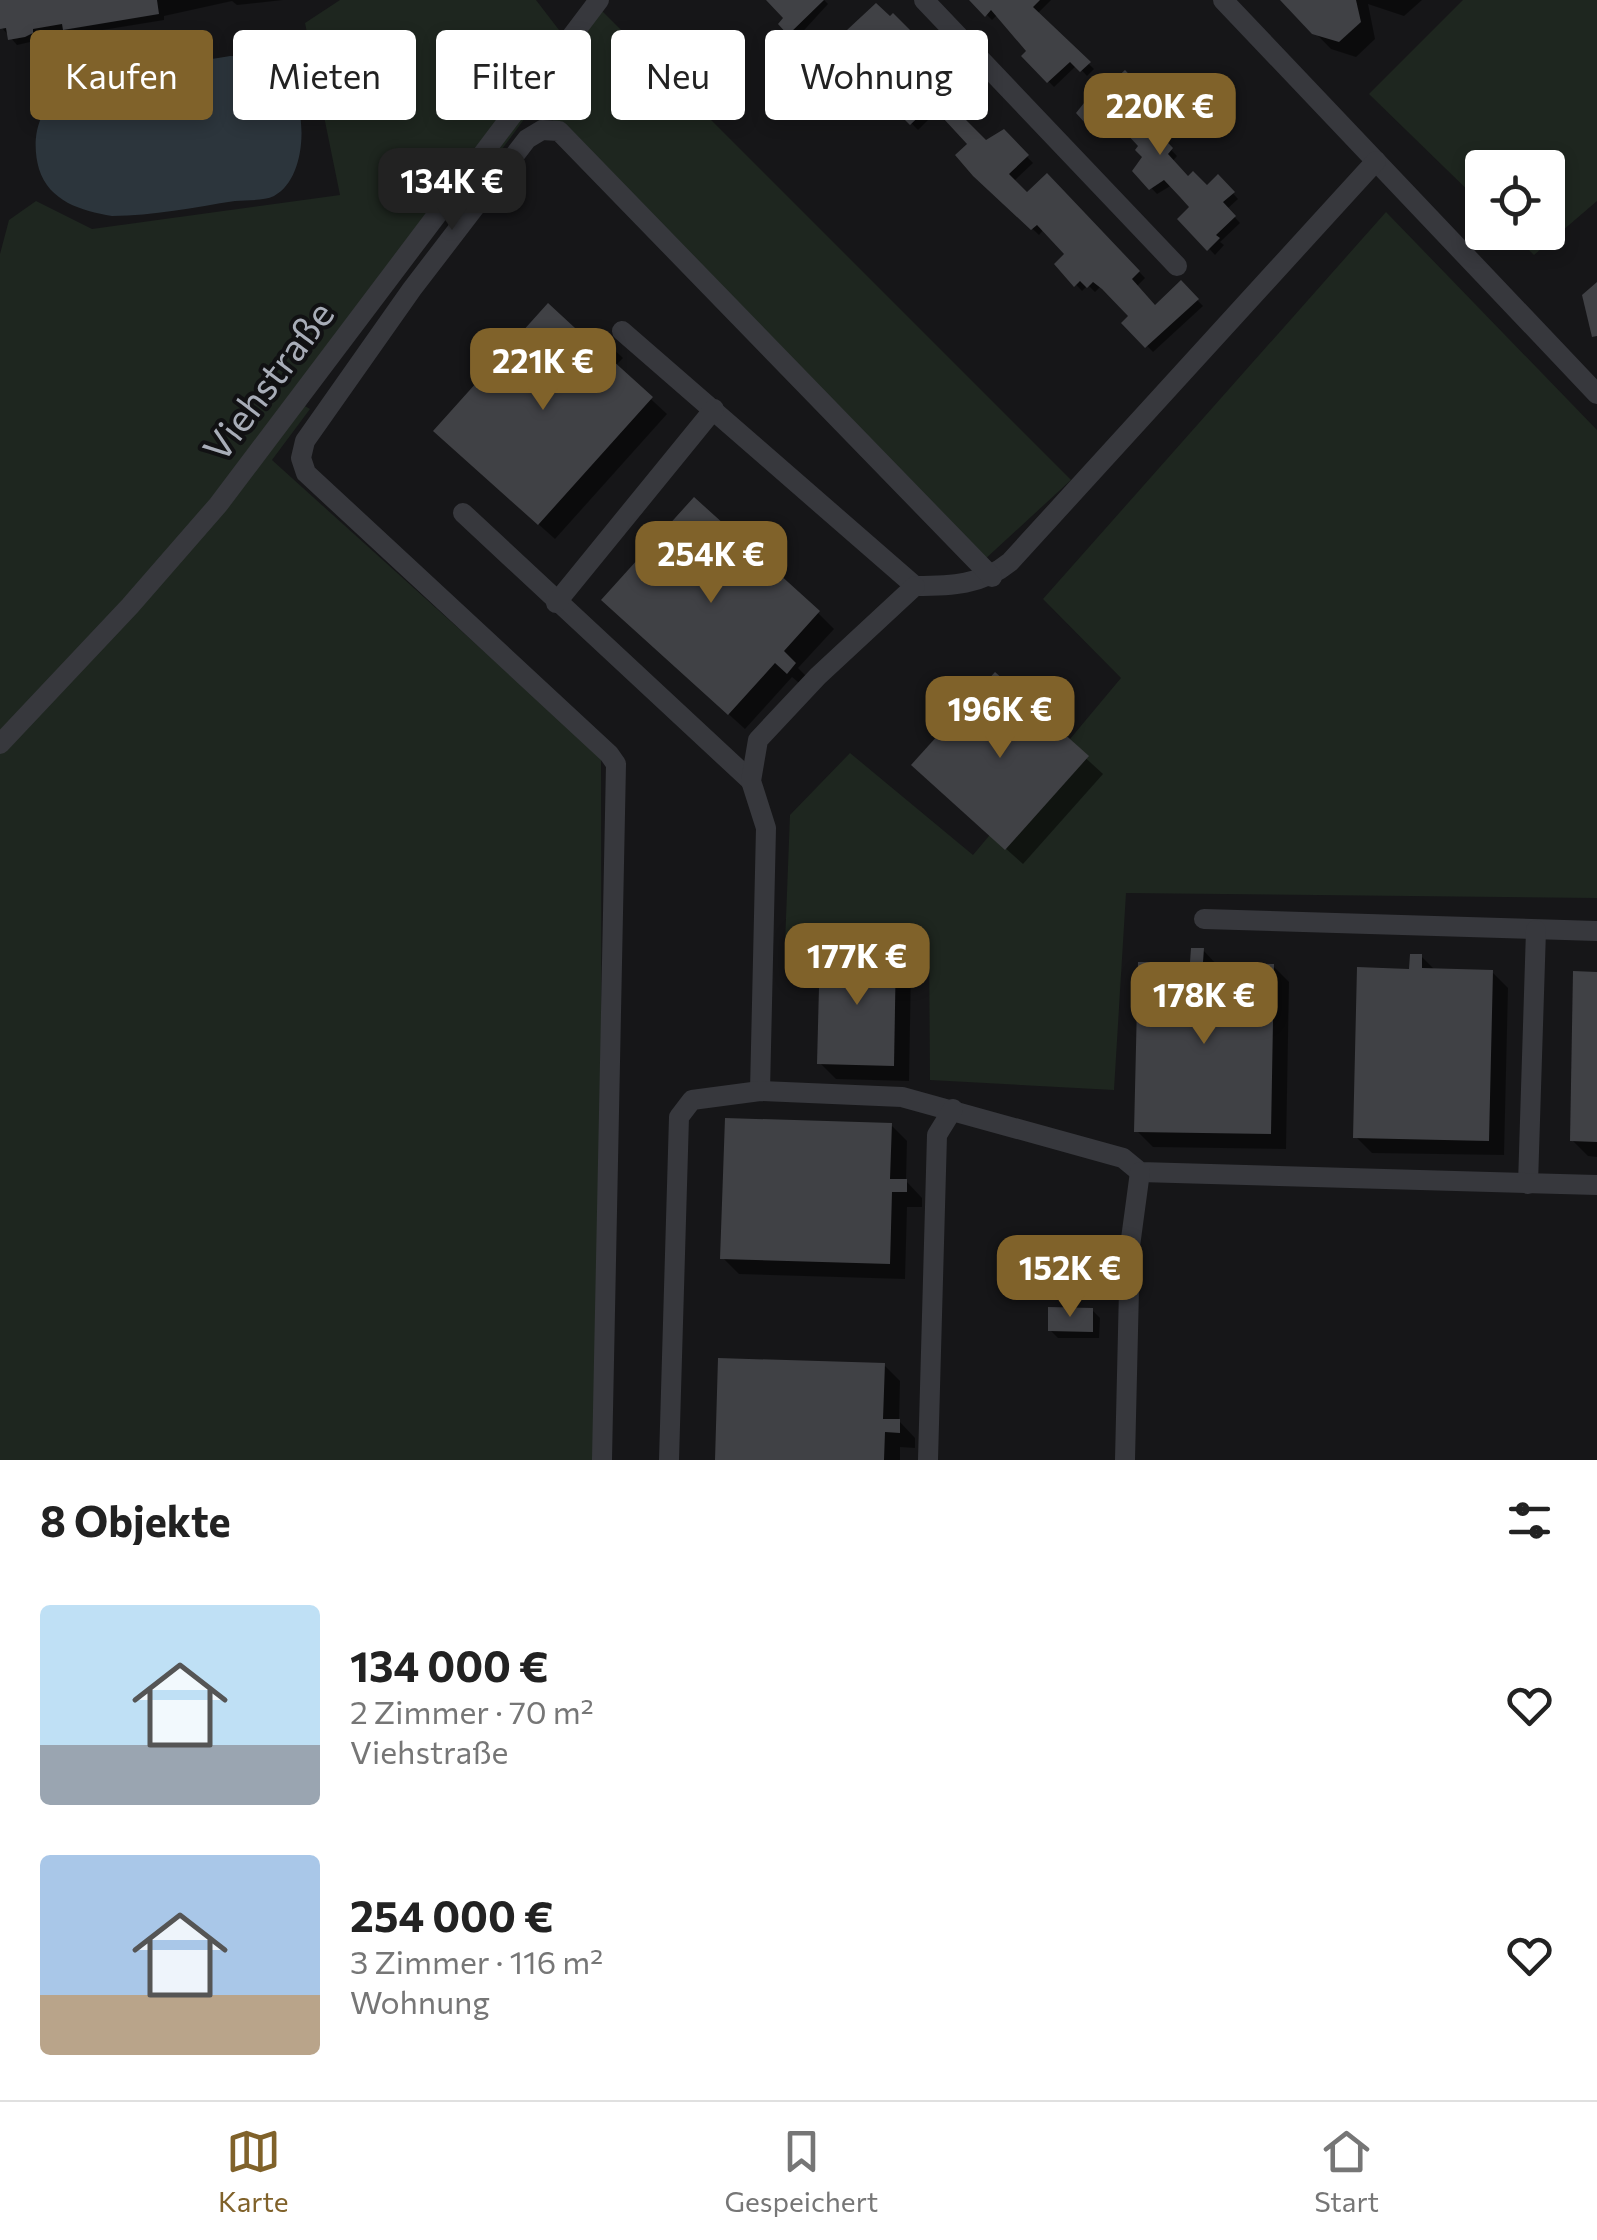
<!DOCTYPE html>
<html lang="de">
<meta charset="utf-8">
<style>
:root{--surface:#fff;--page:#f6f6f6;--text:#222;--muted:#767676;--line:#e0e0e0;--accent:#80622a}
body{margin:0;font-family:Commissioner,sans-serif;background:var(--page);color:var(--text);height:100vh;display:flex;flex-direction:column;font-size:38px;white-space:nowrap}
*{box-sizing:border-box;margin:0}
p{font-size:32px;color:var(--muted)}
.icon{flex:none;width:55px;height:55px;fill:none;stroke:currentColor;stroke-width:2;stroke-linecap:round;stroke-linejoin:round}
.map{position:relative;height:1460px;overflow:hidden}
.details{display:flex;flex-direction:column;background:var(--surface);flex:1}
.details>*{flex:none}
.hud{position:absolute;left:30px;top:30px;width:1000px;height:90px;display:flex;gap:20px}
.tools{position:absolute;left:1465px;top:150px;display:grid;gap:20px}
.tools a{display:grid;place-items:center;width:100px;height:100px;border-radius:10px;background:var(--surface);box-shadow:0 5px 15px #0003;font-size:50px}
.price{position:absolute;translate:-50% -85px;padding:0 22px;border-radius:20px;background:var(--accent);color:#fff;font-size:32px;line-height:65px;filter:drop-shadow(0 2px 5px #0008)}
.price::after{content:'';position:absolute;left:50%;top:60px;width:30px;height:22px;margin-left:-15px;background:inherit;clip-path:polygon(0 0,100% 0,50% 100%)}
.price.selected{background:#222;color:#fff}
ul{padding:0;list-style:none}
li{display:flex;align-items:center;gap:30px;height:250px;padding:0 40px}
li span{display:grid;place-items:center;flex:none;width:280px;height:200px;border-radius:10px;color:#555}
li>.icon{margin-inline-start:auto}
span .icon{width:120px;height:120px;fill:#fffc;stroke-width:1}
li b{font-size:42px}
h2{display:flex;justify-content:space-between;align-items:center;height:120px;padding:0 40px;font-size:42px}
.chip{padding:0 35px;border-radius:10px;background:var(--surface);box-shadow:0 5px 15px #0003;font-size:35px;line-height:90px}
.chip.selected{background:var(--accent);color:#fff}
.tab-bar{display:flex;justify-content:space-around;align-items:center;height:140px;border-top:2px solid var(--line);background:var(--surface);font-size:28px;color:var(--muted)}
.tab-bar a{display:grid;justify-items:center;gap:5px}
.tab-bar .selected{color:var(--accent)}
.map>svg:first-child{display:block}
.green{fill:#1e261f}
.water{fill:#2c353c}
.shadow{fill:#0007}
.building{fill:#404145}
.lines{fill:none;stroke-linecap:round;stroke-linejoin:round}
.minor{stroke:#37383d;stroke-width:20}
.labels{text-anchor:middle;dominant-baseline:central;stroke-width:8;stroke-linejoin:round;paint-order:stroke}
.street-label{font-size:38px;fill:#a8adb8;stroke:#111113}
</style>
<div class="map">
<svg width="1597" height="1460" viewBox="0 0 1597 1460">
<rect width="100%" height="100%" fill="#161618"/>
<!-- green -->
<g class="green">
<path d="M 340,0 L 536,0 L 569,43 L 598,7 L 1071,480 L 983,561 L 536,103 L 488,168 L 459,173 L 293,399 L 310,409 L 272,460 L 601,757 L 602,1460 L 0,1460 L 0,254 L 9,220 L 36,201 L 92,229 L 340,195 L 305,23 Z"/>
<path d="M 1463,0 L 1597,0 L 1597,201 L 1534,255 L 1512,233 L 1548,232 L 1548,168 L 1482,168 L 1482,204 L 1369,94 Z"/>
<path d="M 1386,212 L 1597,430 L 1597,898 L 1126,893 L 1114,1090 L 930,1080 L 929,940 L 785,944 L 790,815 L 850,753 L 973,855 L 1121,678 L 1043,599 Z"/>
</g>
<!-- water -->
<path class="water" d="M 230,56 C 245,57 261,56 275,65 C 308,86 313,175 274,196 C 264,201 246,200 235,201 C 195,207 153,216 112,216 C 81,211 49,201 39,169 C 32,145 35,114 57,98 C 91,73 186,64 230,56 Z"/>
<!-- shadow -->
<g class="shadow">
<path d="M 4,0 L 283,0 L 237,5 L 232,1 L 164,16 L 164,20 L 72,35 L 67,30 L 38,35 L 39,40 L 17,45 L 2,28 L 0,3 Z"/>
<path d="M 769,0 L 824,0 L 828,4 L 796,39 L 781,24 L 786,18 Z"/>
<path d="M 972,0 L 1051,0 L 1037,14 L 1094,69 L 1087,76 L 1077,65 L 1054,87 L 1024,56 L 1029,51 L 998,14 L 992,20 Z"/>
<path d="M 1283,0 L 1422,0 L 1404,16 L 1368,4 L 1375,39 L 1356,57 L 1331,49 Z"/>
<path d="M 893,16 L 915,39 L 910,44 L 912,50 L 942,81 L 949,74 L 971,97 L 957,115 L 986,143 L 1003,132 L 1033,163 L 1014,181 L 1027,196 L 1047,176 L 1145,278 L 1136,287 L 1156,309 L 1181,284 L 1203,306 L 1153,352 L 1125,323 L 1132,316 L 1100,287 L 1095,292 L 1088,285 L 1082,291 L 1057,264 L 1068,254 L 1044,229 L 1039,235 L 975,174 L 970,144 L 938,110 L 918,130 L 886,97 L 901,82 L 887,67 L 874,80 L 860,66 L 873,54 Z"/>
<path d="M 1125,74 L 1159,109 L 1156,111 L 1162,116 L 1150,128 L 1177,156 L 1172,162 L 1188,179 L 1207,188 L 1218,177 L 1238,199 L 1227,209 L 1240,223 L 1220,242 L 1224,245 L 1215,255 L 1181,219 L 1193,207 L 1172,185 L 1157,194 L 1135,171 L 1145,156 L 1142,147 L 1120,124 L 1102,137 L 1080,113 Z"/>
<path d="M 597,334 L 623,358 L 615,366 L 667,414 L 555,539 L 452,447 Z"/>
<path d="M 818,613 L 834,629 L 798,668 L 810,680 L 804,687 L 792,677 L 745,729 L 620,616 Z"/>
<path d="M 995,675 L 1103,774 L 1023,864 L 930,781 Z"/>
<path d="M 1203,950 L 1217,965 L 1273,966 L 1289,982 L 1286,1149 L 1153,1147 L 1137,1131 L 1193,965 Z"/>
<path d="M 895,953 L 911,969 L 909,1081 L 836,1079 L 820,1063 Z"/>
<path d="M 1421,956 L 1436,971 L 1492,972 L 1508,988 L 1504,1155 L 1372,1153 L 1356,1137 L 1412,971 Z"/>
<path d="M 1597,974 L 1597,1157 L 1588,1156 L 1572,1140 Z"/>
<path d="M 891,1125 L 907,1141 L 906,1181 L 922,1198 L 922,1207 L 907,1207 L 905,1279 L 739,1274 L 723,1258 Z"/>
<path d="M 1092,1310 L 1100,1318 L 1099,1338 L 1058,1338 L 1050,1330 Z"/>
<path d="M 884,1365 L 900,1381 L 899,1421 L 915,1438 L 915,1448 L 900,1447 L 900,1460 L 717,1460 Z"/>
</g>
<!-- building -->
<g class="building">
<path d="M 0,0 L 157,0 L 159,14 L 63,30 L 62,24 L 33,29 L 33,33 L 25,37 L 8,40 L 6,28 L 0,29 Z"/>
<path d="M 766,0 L 824,0 L 788,35 L 778,24 L 783,18 Z"/>
<path d="M 969,0 L 1040,0 L 1033,7 L 1091,62 L 1080,72 L 1070,62 L 1047,83 L 1021,56 L 1026,51 L 991,10 L 985,17 Z"/>
<path d="M 1280,0 L 1356,0 L 1361,22 L 1339,42 L 1312,34 Z"/>
<path d="M 876,3 L 890,16 L 893,13 L 911,31 L 905,37 L 906,41 L 942,77 L 949,71 L 966,89 L 953,107 L 986,140 L 1004,129 L 1029,155 L 1009,174 L 1027,192 L 1047,173 L 1140,271 L 1132,279 L 1155,305 L 1181,280 L 1199,299 L 1145,348 L 1121,323 L 1128,316 L 1102,289 L 1093,282 L 1087,288 L 1080,281 L 1074,287 L 1054,264 L 1064,254 L 1037,225 L 1031,230 L 973,176 L 955,155 L 967,144 L 931,105 L 910,125 L 882,97 L 898,82 L 879,62 L 866,75 L 857,66 L 869,54 L 847,30 Z"/>
<path d="M 1125,70 L 1155,102 L 1153,104 L 1158,109 L 1146,120 L 1173,148 L 1168,154 L 1188,176 L 1193,171 L 1207,185 L 1218,174 L 1235,192 L 1223,202 L 1236,216 L 1216,235 L 1220,238 L 1207,251 L 1177,219 L 1189,207 L 1180,197 L 1164,180 L 1149,190 L 1132,171 L 1142,157 L 1135,150 L 1138,146 L 1113,119 L 1094,133 L 1076,113 L 1092,93 L 1096,97 Z"/>
<path d="M 1597,282 L 1597,336 L 1592,337 L 1582,295 Z"/>
<path d="M 548,303 L 588,340 L 597,330 L 609,341 L 601,350 L 653,397 L 538,525 L 433,431 Z"/>
<path d="M 694,497 L 820,611 L 784,651 L 796,663 L 787,674 L 775,663 L 728,715 L 601,600 Z"/>
<path d="M 995,672 L 1089,756 L 1005,850 L 911,765 Z"/>
<path d="M 1191,948 L 1204,948 L 1203,962 L 1274,964 L 1271,1134 L 1134,1132 L 1138,962 L 1190,962 Z"/>
<path d="M 820,949 L 896,951 L 894,1066 L 817,1064 Z"/>
<path d="M 1410,954 L 1422,954 L 1422,968 L 1493,970 L 1489,1141 L 1353,1138 L 1357,967 L 1409,969 Z"/>
<path d="M 1573,971 L 1597,972 L 1597,1142 L 1570,1141 Z"/>
<path d="M 725,1118 L 892,1123 L 890,1179 L 907,1179 L 907,1192 L 892,1192 L 890,1264 L 720,1259 Z"/>
<path d="M 1048,1307 L 1093,1308 L 1093,1332 L 1048,1331 Z"/>
<path d="M 718,1358 L 885,1363 L 883,1419 L 900,1419 L 900,1433 L 885,1432 L 884,1460 L 715,1460 Z"/>
</g>
<g class="lines">
<!-- minor -->
<g class="minor">
<path d="M 924,0 L 1177,266"/>
<path d="M 1223,0 L 1597,394"/>
<path d="M 622,331 L 915,586 C 951,586 982,585 1010,562 L 1376,161"/>
<path d="M 463,513 L 751,781"/>
<path d="M 556,603 L 714,409"/>
<path d="M 0,744 L 130,606 L 218,505 L 599,0"/>
<path d="M 1204,919 L 1597,931"/>
<path d="M 760,1091 L 766,828 L 751,781 L 758,740 L 818,676 L 915,586"/>
<path d="M 1528,1184 L 1536,930"/>
<path d="M 602,1460 L 616,764 L 609,754 L 306,473 L 301,458 L 305,441 L 412,289 L 527,139 L 542,130 L 559,131 L 992,577"/>
<path d="M 669,1460 L 679,1117 L 692,1100 L 760,1091 L 902,1097 L 1123,1158 L 1140,1172 L 1597,1185"/>
<path d="M 928,1460 L 937,1135 L 953,1109"/>
<path d="M 1125,1460 L 1130,1246 L 1140,1172"/>
</g>
</g>
<g class="labels">
<!-- street labels -->
<g class="street-label">
<text transform="translate(267 380) rotate(-53)">Viehstraße</text>
</g>
</g>
</svg>
<div class="tools">
<a><svg class="icon" aria-label="locate" viewBox="0 0 24 24"><circle cx="12" cy="12" r="6"/><path d="M12 2v4M12 18v4M2 12h4M18 12h4"/></svg></a>
</div>
<b class="price" style="left:1160px;top:158px">220K €</b>
<b class="price selected" style="left:452px;top:233px">134K €</b>
<b class="price" style="left:543px;top:413px">221K €</b>
<b class="price" style="left:711px;top:606px">254K €</b>
<b class="price" style="left:1000px;top:761px">196K €</b>
<b class="price" style="left:857px;top:1008px">177K €</b>
<b class="price" style="left:1204px;top:1047px">178K €</b>
<b class="price" style="left:1070px;top:1320px">152K €</b>
<div class="hud">
<a class="chip selected">Kaufen</a>
<a class="chip">Mieten</a>
<a class="chip">Filter</a>
<a class="chip">Neu</a>
<a class="chip">Wohnung</a>
</div>
</div>
<section class="details">
<h2>8 Objekte<svg class="icon" aria-label="filters" viewBox="0 0 24 24"><path d="M4 7h16M4 17h16"/><circle cx="9" cy="7" r="2"/><circle cx="15" cy="17" r="2"/></svg></h2>
<ul>
<li><span style="background:linear-gradient(#bfe0f5 70%,#9aa5b1 0)"><svg class="icon" aria-label="home" viewBox="0 0 24 24"><path d="M3 11l9-7 9 7M6 9v11h12V9"/></svg></span><div><b>134 000 €</b><p>2 Zimmer · 70 m²</p><p>Viehstraße</p></div><svg class="icon" aria-label="heart" viewBox="0 0 24 24"><path d="M12 20l-8-8c-3-5 5-10 8-4 3-6 11-1 8 4z"/></svg></li>
<li><span style="background:linear-gradient(#a9c7e8 70%,#b9a48a 0)"><svg class="icon" aria-label="home" viewBox="0 0 24 24"><path d="M3 11l9-7 9 7M6 9v11h12V9"/></svg></span><div><b>254 000 €</b><p>3 Zimmer · 116 m²</p><p>Wohnung</p></div><svg class="icon" aria-label="heart" viewBox="0 0 24 24"><path d="M12 20l-8-8c-3-5 5-10 8-4 3-6 11-1 8 4z"/></svg></li>
</ul>
</section>
<nav class="tab-bar">
<a class="selected"><svg class="icon" aria-label="map" viewBox="0 0 24 24"><path d="M3 6l6-2 6 2 6-2v14l-6 2-6-2-6 2zM9 4v14M15 6v14"/></svg>Karte</a>
<a><svg class="icon" aria-label="saved" viewBox="0 0 24 24"><path d="M7 4h10v16l-5-4-5 4z"/></svg>Gespeichert</a>
<a><svg class="icon" aria-label="home" viewBox="0 0 24 24"><path d="M3 11l9-7 9 7M6 9v11h12V9"/></svg>Start</a>
</nav>
